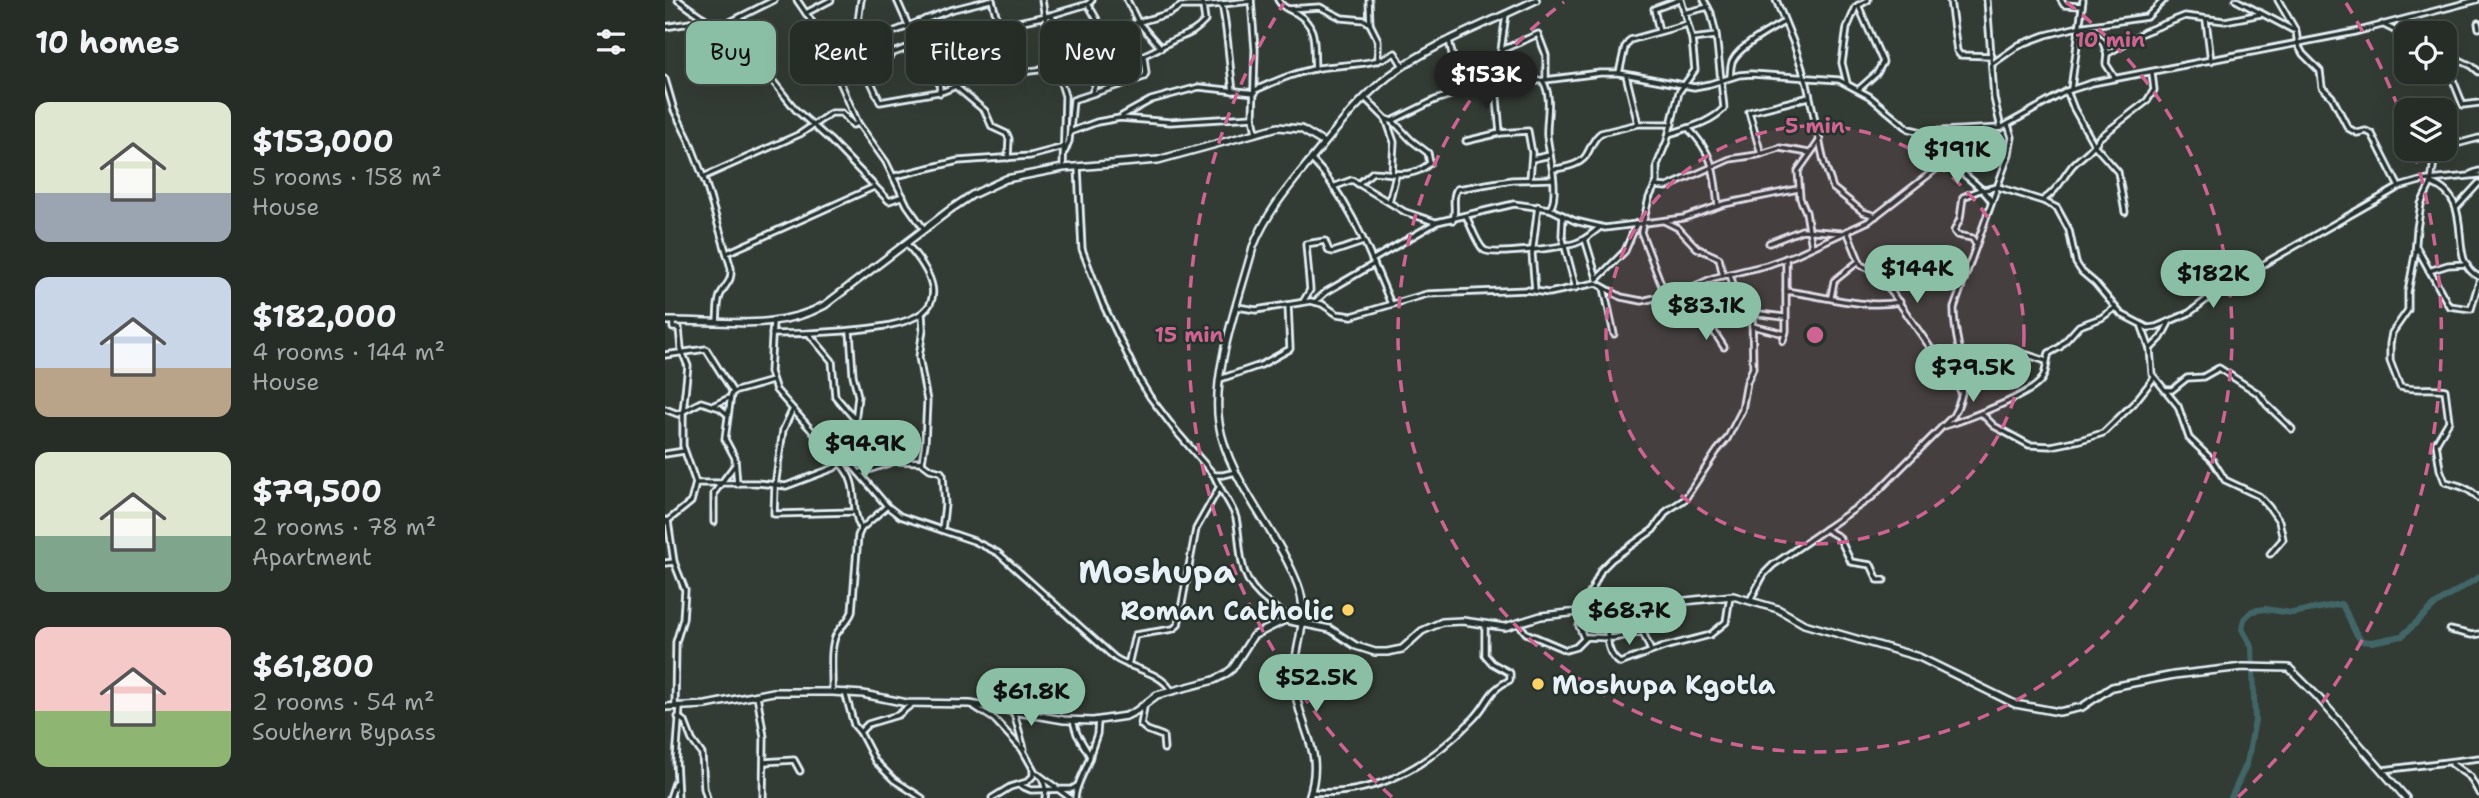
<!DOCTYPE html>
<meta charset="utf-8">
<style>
:root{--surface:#262d27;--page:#2e352f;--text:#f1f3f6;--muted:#a4a8a7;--line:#424944;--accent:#8abfa5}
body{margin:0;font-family:"Shantell Sans",sans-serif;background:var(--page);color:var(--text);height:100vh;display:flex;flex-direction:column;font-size:26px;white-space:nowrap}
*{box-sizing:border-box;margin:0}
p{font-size:23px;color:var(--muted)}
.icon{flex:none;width:38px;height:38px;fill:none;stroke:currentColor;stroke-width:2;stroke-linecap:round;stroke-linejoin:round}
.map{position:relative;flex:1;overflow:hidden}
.panel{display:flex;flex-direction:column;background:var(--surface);width:665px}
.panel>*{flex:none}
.top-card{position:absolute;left:21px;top:21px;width:665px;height:63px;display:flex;gap:14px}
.tools{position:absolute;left:1729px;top:21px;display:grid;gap:14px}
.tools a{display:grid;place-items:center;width:63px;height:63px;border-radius:14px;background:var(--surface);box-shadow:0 7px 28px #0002,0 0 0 2px var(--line);font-size:35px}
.price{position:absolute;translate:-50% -60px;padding:0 16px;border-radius:24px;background:var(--accent);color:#111;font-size:23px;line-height:46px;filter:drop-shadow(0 2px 4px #0008)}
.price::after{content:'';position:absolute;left:50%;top:42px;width:21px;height:16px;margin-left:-10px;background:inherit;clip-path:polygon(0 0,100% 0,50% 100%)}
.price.current{background:#222;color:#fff}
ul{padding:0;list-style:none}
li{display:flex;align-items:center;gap:21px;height:175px;padding:0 35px}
li span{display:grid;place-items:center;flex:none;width:196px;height:140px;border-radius:14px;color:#555}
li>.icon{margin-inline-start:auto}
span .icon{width:84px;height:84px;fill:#fffc;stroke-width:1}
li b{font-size:30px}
h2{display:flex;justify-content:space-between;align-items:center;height:84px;padding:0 35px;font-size:30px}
.tag{padding:0 24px;border-radius:14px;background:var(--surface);box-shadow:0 7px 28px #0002,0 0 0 2px var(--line);font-size:24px;line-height:63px}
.tag.current{background:var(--accent);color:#111}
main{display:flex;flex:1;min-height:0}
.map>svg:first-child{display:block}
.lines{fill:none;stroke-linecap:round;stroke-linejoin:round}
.river{stroke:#436668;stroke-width:6}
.street-casing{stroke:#e8f1f8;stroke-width:9}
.secondary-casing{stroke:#e8f1f8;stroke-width:10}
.street{stroke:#26332d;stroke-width:3.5}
.secondary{stroke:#26332d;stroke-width:5}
.ring{fill:none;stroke:#cf6492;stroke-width:3.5;stroke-dasharray:12 9}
.poi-dot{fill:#ffd166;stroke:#26332d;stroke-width:2.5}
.labels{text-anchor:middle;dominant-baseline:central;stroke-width:5;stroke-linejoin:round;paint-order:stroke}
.poi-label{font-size:26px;font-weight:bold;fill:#e8f1f8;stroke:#26332d;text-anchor:end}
.district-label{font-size:33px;font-weight:bold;fill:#e8f1f8;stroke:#26332d}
.centre{fill:#cf6492;stroke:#26332d;stroke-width:3.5}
.ring-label{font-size:21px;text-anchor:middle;font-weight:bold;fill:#cf6492;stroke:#26332d;stroke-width:5;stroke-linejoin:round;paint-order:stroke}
</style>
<main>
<section class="panel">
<h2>10 homes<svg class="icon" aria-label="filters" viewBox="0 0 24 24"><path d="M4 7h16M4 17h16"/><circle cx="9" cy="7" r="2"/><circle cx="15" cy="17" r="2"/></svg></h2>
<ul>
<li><span style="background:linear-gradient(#dfe7d0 65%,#9aa5b1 0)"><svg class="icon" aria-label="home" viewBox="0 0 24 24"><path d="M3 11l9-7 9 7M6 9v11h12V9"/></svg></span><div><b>$153,000</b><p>5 rooms · 158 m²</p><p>House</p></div></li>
<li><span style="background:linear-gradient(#c9d6e8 65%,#b9a48a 0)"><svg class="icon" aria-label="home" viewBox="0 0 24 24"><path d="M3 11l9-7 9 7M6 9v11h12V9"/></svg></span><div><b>$182,000</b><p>4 rooms · 144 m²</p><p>House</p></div></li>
<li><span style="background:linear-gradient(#dfe7d0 60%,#7fa58c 0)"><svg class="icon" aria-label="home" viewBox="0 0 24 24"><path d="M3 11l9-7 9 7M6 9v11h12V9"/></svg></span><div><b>$79,500</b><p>2 rooms · 78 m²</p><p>Apartment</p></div></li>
<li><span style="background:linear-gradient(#f6c9c9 60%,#8fb573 0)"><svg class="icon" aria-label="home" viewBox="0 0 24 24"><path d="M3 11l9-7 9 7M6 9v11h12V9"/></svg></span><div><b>$61,800</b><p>2 rooms · 54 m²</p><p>Southern Bypass</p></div></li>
</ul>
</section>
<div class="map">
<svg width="1814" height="798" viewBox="0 0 1814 798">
<rect width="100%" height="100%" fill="#333c34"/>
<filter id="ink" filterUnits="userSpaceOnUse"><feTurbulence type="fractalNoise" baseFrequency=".0143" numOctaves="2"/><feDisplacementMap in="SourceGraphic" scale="14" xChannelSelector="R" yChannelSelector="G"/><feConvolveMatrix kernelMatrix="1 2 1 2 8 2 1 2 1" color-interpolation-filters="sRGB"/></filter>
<g filter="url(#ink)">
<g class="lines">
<!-- river -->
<path class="river" d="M 1566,798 L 1582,763 L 1590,720 L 1587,647 L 1577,629 L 1579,619 L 1587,611 L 1600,609 L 1627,613 L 1676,604 C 1685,616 1686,630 1697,641 L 1707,642 L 1737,636 L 1771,604 L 1814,577"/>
<defs>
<g id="street">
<path d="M 13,0 L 37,17"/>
<path d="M 132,0 L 149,25 L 162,52 L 193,123 L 221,162 L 242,205 L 259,229"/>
<path d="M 232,0 L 243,25"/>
<path d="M 327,0 L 334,26"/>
<path d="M 377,0 L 386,51 L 400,96 L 398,168"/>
<path d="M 462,0 L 473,22 L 496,48"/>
<path d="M 586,0 L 590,50 L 588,117 L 591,133"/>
<path d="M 613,0 C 617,7 623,9 631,13 C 654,27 648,44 650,69"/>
<path d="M 704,0 L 705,24 L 713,40 L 713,61"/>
<path d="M 1111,0 L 1129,44 L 1142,84 L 1159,162 L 1168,188 L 1198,212 L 1211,216"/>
<path d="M 1285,0 L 1292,51 L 1295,55 L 1327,56"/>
<path d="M 1322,0 L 1329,98 L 1336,128"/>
<path d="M 1396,0 L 1399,5 L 1416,6"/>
<path d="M 1571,0 L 1628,30"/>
<path d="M 1613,0 L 1631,31 L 1633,45 L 1638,54 L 1655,71 L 1657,87 L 1667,97 L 1683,128 L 1692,133 L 1701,131 L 1707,134 L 1734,187"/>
<path d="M 423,4 L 434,23 L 433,46"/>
<path d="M 557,4 C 563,34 564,62 568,91"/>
<path d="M 1193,5 L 1218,62 L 1212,73 L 1194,89"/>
<path d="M 623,9 L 655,7 L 677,18 L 700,20 L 705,24"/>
<path d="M 141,13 L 166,0"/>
<path d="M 1019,13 L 1043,7"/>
<path d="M 386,15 L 396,32 L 450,52 L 459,62"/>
<path d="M 260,19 L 273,64 L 275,93"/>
<path d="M 1541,20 L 1546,61"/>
<path d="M 1813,23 L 1814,28"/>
<path d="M 1717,24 L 1741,36"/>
<path d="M 0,27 L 31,22 L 38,17 L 46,23 L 103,75 L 131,110 L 165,140 L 224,201 L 238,196"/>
<path d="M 1423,27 L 1438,42 L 1442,54 L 1441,64 L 1450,78"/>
<path d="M 53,28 L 109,0"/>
<path d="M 329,28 L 340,73"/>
<path d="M 994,31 L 989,9 L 1014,0"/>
<path d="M 1027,39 L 1051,36"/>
<path d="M 784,40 L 795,91"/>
<path d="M 186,47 L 192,29 L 196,0"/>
<path d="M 837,50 L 873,34 L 881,55 L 881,79"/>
<path d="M 162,52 L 194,45 L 285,10 L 325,0"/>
<path d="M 1780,53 L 1807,66 L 1814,72"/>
<path d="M 1442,54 L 1479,32 L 1520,16 L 1560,21 L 1596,14"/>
<path d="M 1785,56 L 1784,70 L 1798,105 L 1814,103"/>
<path d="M 825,61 L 831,87 L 835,133"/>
<path d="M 439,64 L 442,43 L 451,29 L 505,13 L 516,6 L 538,6 L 536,0"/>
<path d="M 1327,64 L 1354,45 L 1381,35 L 1413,27 L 1482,17 L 1499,0"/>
<path d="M 791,67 L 835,58 L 841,14"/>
<path d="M 1741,67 L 1736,61 L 1732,32 L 1742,19"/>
<path d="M 202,73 L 215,102 L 279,91 L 322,73 L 340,74 L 373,70 L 390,63"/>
<path d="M 954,73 L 960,47 L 965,40 L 1022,24"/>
<path d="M 961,75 L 973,124"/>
<path d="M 1065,77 C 1066,71 1065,65 1068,60 C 1075,46 1105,30 1119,22"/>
<path d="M 0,79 L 9,110 L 24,140 L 41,184 L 66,268 C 67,284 60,283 55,296 C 52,304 53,313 52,321"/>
<path d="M 175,81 L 202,73 L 214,66 L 228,53 L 250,45 L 310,35 L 334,26 L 386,15 L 423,4 L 427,0"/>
<path d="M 878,81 C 888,98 881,118 882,136 C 884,154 895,194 885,209"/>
<path d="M 1182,83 L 1177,63 L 1182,28 L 1191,7 L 1203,0"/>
<path d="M 290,86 L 320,111 L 327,127 L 342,134 L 344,139 L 343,158"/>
<path d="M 1406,89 L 1418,0"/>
<path d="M 590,90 C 611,81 631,72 654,68 C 678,64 709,66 730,53 L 738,66"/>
<path d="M 1402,91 L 1409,109 L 1430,146 L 1453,172 L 1460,212"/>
<path d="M 427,93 L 439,64 C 469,62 481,55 507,41 C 522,34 528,34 540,21 L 538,6 L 586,1"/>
<path d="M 700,98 L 721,119 L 727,121 L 770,100 L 801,90 L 935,73 L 954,73 L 1029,87 L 1045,84 L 1074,75 L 1086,74 L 1174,80 L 1204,96 L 1244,129 L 1257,132 L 1336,128 L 1402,91 L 1427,83 L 1690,32 L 1812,0"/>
<path d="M 457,116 L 486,100 L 534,87 L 590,93"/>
<path d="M 721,119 L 729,142 L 727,174"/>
<path d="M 1023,128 C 1049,154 1049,171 1053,206"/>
<path d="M 405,132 L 432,122 L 455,118 L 505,122 L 588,117"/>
<path d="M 1004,134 C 1022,128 1046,123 1059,108 L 1051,34 L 1046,13 L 1039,0"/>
<path d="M 801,141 L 835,133 L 863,131 L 867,153 L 865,179"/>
<path d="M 1780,147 L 1814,138"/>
<path d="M 1776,149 L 1770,152 L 1766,183 C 1814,201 1779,260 1814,277"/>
<path d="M 400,151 L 404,141 L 408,100 L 479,77 L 481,73 L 479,57"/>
<path d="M 1096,154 L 1084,112 L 1144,97"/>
<path d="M 1277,156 C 1289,168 1320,188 1326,201"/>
<path d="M 867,159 L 885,155"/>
<path d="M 647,160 C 685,199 705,255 726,304"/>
<path d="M 413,167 L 417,249 L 438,304 L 474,379 L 485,397 L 511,431 L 549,475 L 558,475 L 571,472"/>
<path d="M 888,169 C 898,168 913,166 920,157 C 926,149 927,139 936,133 L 973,124 L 1007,124"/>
<path d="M 1806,174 L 1814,171"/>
<path d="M 230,176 L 293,161 L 365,156 L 399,147"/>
<path d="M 38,177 L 135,134 L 166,113 L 177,113 L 188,125 L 193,123"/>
<path d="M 1766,183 L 1756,204 L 1752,229 L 1750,255 L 1743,292 L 1743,310 L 1727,333 L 1725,344 L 1725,361 L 1735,387 C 1751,391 1767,387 1780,390 L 1784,421 L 1771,443 L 1775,469 L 1780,482 C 1793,485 1805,488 1814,499"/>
<path d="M 693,184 L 708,172 C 728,173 748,179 765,163 L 763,153 L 746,140 L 728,121"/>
<path d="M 990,186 L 1002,187 L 1065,159 L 1092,155 L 1115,148 L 1144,153"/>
<path d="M 668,187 L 687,180 L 740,212 L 770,222"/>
<path d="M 1319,190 L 1333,187 L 1378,201 L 1392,208 L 1404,230 L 1411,263 L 1417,272 L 1430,283 L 1456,314 L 1483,328 L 1491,327 L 1524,313 L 1541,300 L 1604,261 L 1734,187 L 1755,181 L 1814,175"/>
<path d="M 1378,200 C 1392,191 1397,179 1407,166 C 1416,156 1428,150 1434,138 L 1482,101 L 1489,90 L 1487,73"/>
<path d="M 724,202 L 731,175"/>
<path d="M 1792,207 L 1814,183"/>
<path d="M 898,215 L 897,236 L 911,288"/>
<path d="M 801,216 C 806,225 811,243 819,250 C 827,256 899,247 911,243 C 920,240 926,234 934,228"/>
<path d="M 788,220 C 792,210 786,197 792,189 L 847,180 L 887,179"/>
<path d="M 999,221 L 1013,228 L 1032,248 L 1054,258 L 1058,276"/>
<path d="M 1182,231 L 1196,265 L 1214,274 L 1297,393"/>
<path d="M 920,239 L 932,278"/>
<path d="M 1104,243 L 1137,230 L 1176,233"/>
<path d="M 1311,244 L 1307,238 L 1292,235 L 1289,231 L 1295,219 L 1298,197 L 1317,189"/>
<path d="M 1147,247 L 1141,212 L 1135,198 L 1133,171 L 1155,140"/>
<path d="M 1752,248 L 1784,306 L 1806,309 L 1814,282"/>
<path d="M 62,253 L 209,187"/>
<path d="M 707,260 L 772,222 L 849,204 L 885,209 L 910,221 L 940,228 L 1019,218 L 1059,204 L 1133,189"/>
<path d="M 1764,271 L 1783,265 L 1802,264"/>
<path d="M 932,279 L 960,251 L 972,223"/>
<path d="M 939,288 L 949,334"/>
<path d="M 870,290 L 867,254 L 873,206"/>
<path d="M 1019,291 L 1031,312 L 1054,305 L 1070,305 L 1083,308"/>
<path d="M 1121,291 C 1160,296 1197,309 1235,302"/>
<path d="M 1000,294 L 976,232 L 984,198 L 992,182 L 992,165 L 1002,141 L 1014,92 L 1030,70 L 1027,39 L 1016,0"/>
<path d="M 1166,297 L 1169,281 L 1194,261"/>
<path d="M 638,302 L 645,290 L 641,244 L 660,241 L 664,251 L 668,252 L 698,242"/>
<path d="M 650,302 L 661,292 L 709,264"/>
<path d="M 572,307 L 591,310 L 646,301 L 657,304 L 672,314 L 687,316 L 762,294 L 862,290 L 884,293 L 931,283 L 956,297 L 977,301 L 1019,291 L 1048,278 L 1102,265 L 1130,255 L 1204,221 L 1271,169 L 1277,156 L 1277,132"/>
<path d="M 1040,311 L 1046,314 L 1048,330 L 1059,347"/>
<path d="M 1087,313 L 1119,317"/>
<path d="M 108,322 L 105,372 L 111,390 L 149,433 L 183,460 L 222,506 L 235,516 L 309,541 L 333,553 L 450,658 C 468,670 494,671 506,690"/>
<path d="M 1087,326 L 1120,334"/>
<path d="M 1477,327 L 1485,349 L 1487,374 L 1513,406 L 1524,438 L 1548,461 L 1560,480 L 1594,496 L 1604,507 L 1614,521 L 1618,539 L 1605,554"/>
<path d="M 107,334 C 132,334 154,333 178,331 C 242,326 305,316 241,243"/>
<path d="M 145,335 L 167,361 L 170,396 L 188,417"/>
<path d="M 1118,341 L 1121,331 L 1121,258"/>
<path d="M 1485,349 L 1496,338 L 1504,323"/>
<path d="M 1296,351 C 1316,367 1326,352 1349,352 C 1360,353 1371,358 1381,361"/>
<path d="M 0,355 L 41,349 L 68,392"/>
<path d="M 555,379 L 596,365 L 625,349 L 623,305"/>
<path d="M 1501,390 L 1507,390 L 1522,378 L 1538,377 L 1554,368 L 1594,394 L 1602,405 L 1627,429"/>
<path d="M 49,405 L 64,398"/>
<path d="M 0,409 L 13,414 L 36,402 L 55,408 L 62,414"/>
<path d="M 127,411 L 118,430 L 110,486 L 109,514 L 190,512"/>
<path d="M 1316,413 L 1329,426 L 1364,445 L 1386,446 L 1415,440 L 1438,433 L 1469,403 L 1489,378"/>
<path d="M 1279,426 C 1299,420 1368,395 1377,379 C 1382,371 1381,361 1384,353 L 1395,347 L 1414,326 L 1436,318 L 1450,308"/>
<path d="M 0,454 L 19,451"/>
<path d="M 183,459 L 187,448 L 193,396 L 188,375 L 185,331"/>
<path d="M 175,463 C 197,487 183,504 196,529"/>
<path d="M 257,463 L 265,469 L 276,472 L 278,475 L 280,505 L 277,530"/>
<path d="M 194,473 L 230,461 L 257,462 L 260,443 L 262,401 L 254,357 L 258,329 L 257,314"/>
<path d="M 549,475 C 554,489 568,506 571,518 C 574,532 574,547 577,562 C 582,592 605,605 629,620"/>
<path d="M 31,483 L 92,483 L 121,486 L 169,468 L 180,457"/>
<path d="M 72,484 L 70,458 L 60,439 L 66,395 L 68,392 L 107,381"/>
<path d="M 0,520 L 3,521 L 9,562 L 20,590 L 18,619 L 11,642 L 10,707"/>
<path d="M 49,522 L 49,493 L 70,465"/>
<path d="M 0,523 L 26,502 L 31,483 L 18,446 L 18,411 L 23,366 L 16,349 L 14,328 L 8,328 L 8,321"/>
<path d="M 1160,529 L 1174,537 L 1186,562 L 1206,565 L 1213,580 L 1219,580"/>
<path d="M 0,563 L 9,562"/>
<path d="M 1085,600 L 1099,574 L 1108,565 L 1207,497 L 1288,416 C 1311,377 1288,348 1289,308 L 1344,154 L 1347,137 L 1343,125"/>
<path d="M 965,608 L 967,634"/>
<path d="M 947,609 C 941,626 938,652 955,663 L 999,647 L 1045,635 L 1061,622 L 1065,596"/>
<path d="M 854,624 L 861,633 L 901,650 L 911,647 L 921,637 L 948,638 L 978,632 L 986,651"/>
<path d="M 1785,630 L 1807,635 L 1814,634"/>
<path d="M 919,638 L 914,626 L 922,600 L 936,570 L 947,559 L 988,530 L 1002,511 L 1020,499 L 1052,451 L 1062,439 L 1077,410 L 1082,382 L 1088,368 L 1087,313 L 1072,296 L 1065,275"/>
<path d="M 463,665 L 470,635 L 508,629 L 513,625 L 531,529 L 554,488"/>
<path d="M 167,692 C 168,675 164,650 171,635 C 175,627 183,622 187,612 L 193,536 L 196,529 L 222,506"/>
<path d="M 180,692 L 189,725 L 195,732 L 210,761 L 229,780 L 257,798"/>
<path d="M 92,695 L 99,737 L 98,798"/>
<path d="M 310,707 L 329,719 L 357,749 L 370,772 L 405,798"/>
<path d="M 479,707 L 476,725 L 482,730 L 498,736 L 499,749"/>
<path d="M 349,713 L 359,749"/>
<path d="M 13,717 L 20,722 L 27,740 L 37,754 L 39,788 L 42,798"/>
<path d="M 408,721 L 412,734 L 425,756 C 421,771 411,783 410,798"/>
<path d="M 195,732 L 203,724 L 233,715 L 247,704"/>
<path d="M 425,754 L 432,734 L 433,721"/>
<path d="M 99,762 L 129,760 L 135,771"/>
<path d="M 1787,764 L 1805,777 L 1814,793"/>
<path d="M 1718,770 L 1814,758"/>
<path d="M 378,780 L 381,791 L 380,798"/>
<path d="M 354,785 L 366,790 L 407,789 L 412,786"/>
<path d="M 646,792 C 713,797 764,765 809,718 C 824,703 822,691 845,680 L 845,673 L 827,663 L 820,655 L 820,625"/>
<path d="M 5,798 L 10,783"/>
<path d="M 13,798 L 11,761 L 15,707"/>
<path d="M 327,798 L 345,787 L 362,782 L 368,776 L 368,770"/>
</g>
<g id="secondary">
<path d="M 0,321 C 54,320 111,332 160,305 L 286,209 L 307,195 L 341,179 L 398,168 L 493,160 L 613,127 L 636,129 L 659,143"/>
<path d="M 0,707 L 41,705 L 108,692 L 167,692 L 198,694 L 242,703 L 305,704 L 399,720 L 428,721 L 461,716 L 471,711 L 492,695 L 549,680 L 559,675 L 567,669 L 588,636 L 620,620 L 665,629 L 691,646 L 710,652 L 722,652 L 737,649 L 757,631 L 777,622 L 798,621 L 840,627 L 876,616 L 1068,596 L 1113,609 L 1139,624 L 1254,657 L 1350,704 L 1394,712 L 1417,707 L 1447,687 L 1509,675 L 1578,667 L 1624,668 L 1652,696 L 1741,798"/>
<path d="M 644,798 C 659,753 639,737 631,695 C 622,657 648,625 633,585 C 613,531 563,481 554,423 C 546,372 575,297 588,247 C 601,214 622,189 644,162 C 669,132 693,100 724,76 C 768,43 822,24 871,0"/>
</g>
</defs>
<!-- street casing -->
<use href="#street" class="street-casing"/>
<!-- secondary casing -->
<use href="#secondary" class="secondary-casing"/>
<!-- street -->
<use href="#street" class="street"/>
<!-- secondary -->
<use href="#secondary" class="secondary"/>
</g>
</g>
<!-- distance rings -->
<circle cx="1150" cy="335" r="209" fill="#cf6492" fill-opacity=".12"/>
<g class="ring">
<circle cx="1150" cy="335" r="209"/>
<path d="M1401 2A417 417 0 1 1 899 2"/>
<path d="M727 797A626 626 0 0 1 619 3M1681 3A626 626 0 0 1 1740 126M1749 152A626 626 0 0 1 1573 797"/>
</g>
<!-- markers -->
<g class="poi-dot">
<circle cx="683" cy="610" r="7"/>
<circle cx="873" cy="684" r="7"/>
</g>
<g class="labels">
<!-- poi labels -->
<g class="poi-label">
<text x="669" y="610">Roman Catholic</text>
<text x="887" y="684" text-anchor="start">Moshupa Kgotla</text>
</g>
<!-- district labels -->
<g class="district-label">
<text x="492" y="571">Moshupa</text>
</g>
</g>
<circle cx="1150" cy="335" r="10" class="centre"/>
<g class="ring-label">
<text x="1445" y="47">10 min</text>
<text x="1150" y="133">5 min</text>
<text x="524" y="342">15 min</text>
</g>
</svg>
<div class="tools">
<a><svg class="icon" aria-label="locate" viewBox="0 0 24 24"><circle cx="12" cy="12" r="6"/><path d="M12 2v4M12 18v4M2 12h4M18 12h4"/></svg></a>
<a><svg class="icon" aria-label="layers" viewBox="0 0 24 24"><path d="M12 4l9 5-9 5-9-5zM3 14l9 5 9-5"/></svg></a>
</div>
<b class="price current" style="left:821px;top:111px">$153K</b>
<b class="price" style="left:1292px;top:186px">$191K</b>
<b class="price" style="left:1252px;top:305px">$144K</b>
<b class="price" style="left:1548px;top:310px">$182K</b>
<b class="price" style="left:1041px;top:342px">$83.1K</b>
<b class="price" style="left:1308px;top:404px">$79.5K</b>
<b class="price" style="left:200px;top:480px">$94.9K</b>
<b class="price" style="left:964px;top:647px">$68.7K</b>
<b class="price" style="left:651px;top:714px">$52.5K</b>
<b class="price" style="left:366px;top:728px">$61.8K</b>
<div class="top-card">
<a class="tag current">Buy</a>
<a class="tag">Rent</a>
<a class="tag">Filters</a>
<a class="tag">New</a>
</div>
</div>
</main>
